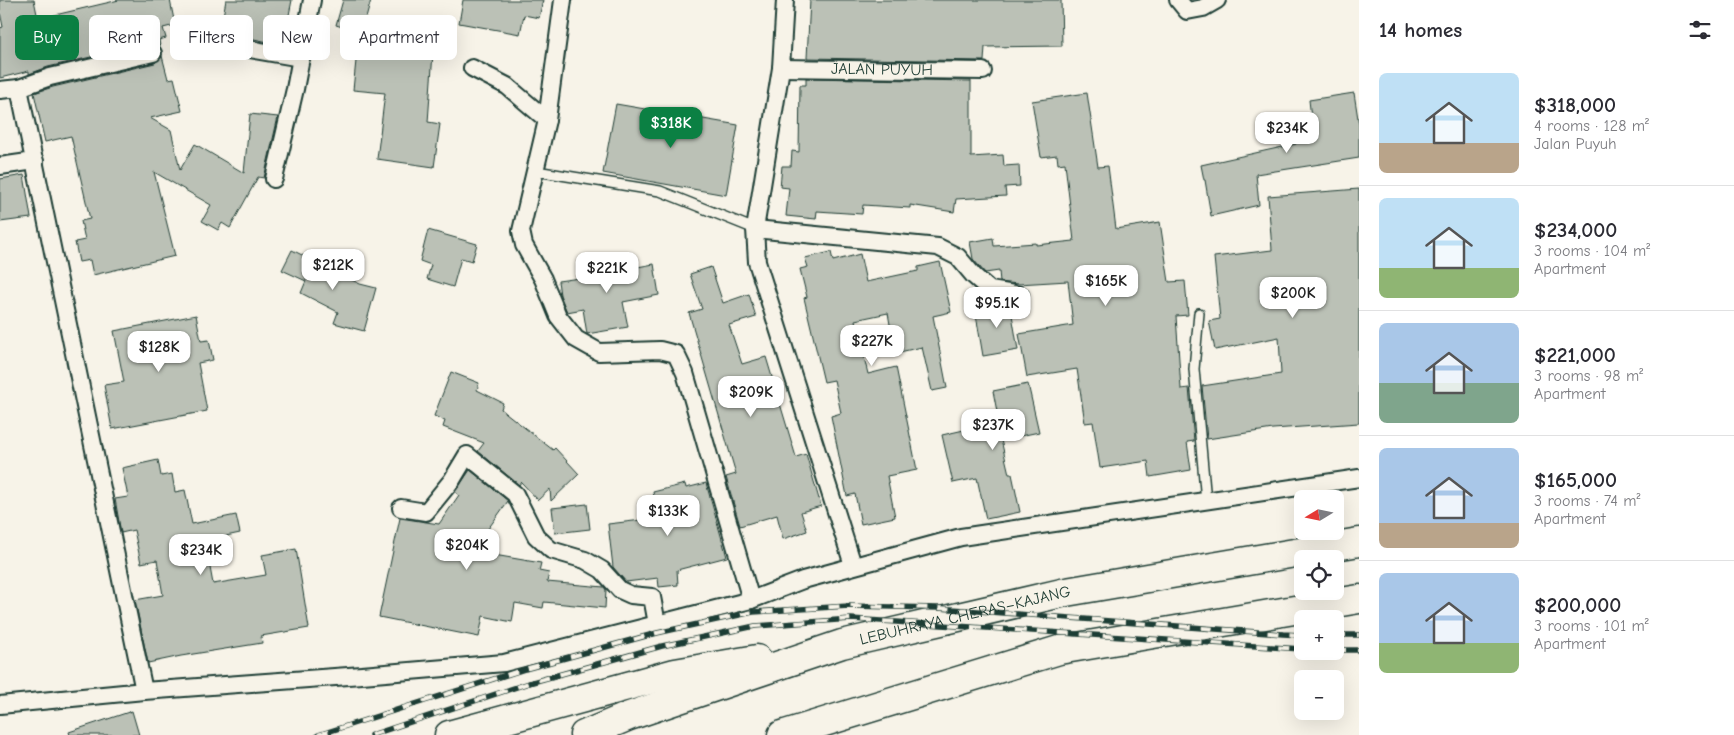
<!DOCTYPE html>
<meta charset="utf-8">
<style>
:root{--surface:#fff;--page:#f2f2f3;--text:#2b2b33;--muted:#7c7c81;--line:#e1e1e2;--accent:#0b8043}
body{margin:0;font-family:"Comic Neue",sans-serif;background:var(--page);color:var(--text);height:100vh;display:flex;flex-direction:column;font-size:19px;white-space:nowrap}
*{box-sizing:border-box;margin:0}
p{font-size:16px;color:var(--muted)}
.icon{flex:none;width:28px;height:28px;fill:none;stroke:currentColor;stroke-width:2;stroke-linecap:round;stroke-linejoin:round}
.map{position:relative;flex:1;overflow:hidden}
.drawer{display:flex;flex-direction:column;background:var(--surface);width:375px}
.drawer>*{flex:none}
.hud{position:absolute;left:15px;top:15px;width:475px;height:45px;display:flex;gap:10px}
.needle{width:32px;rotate:260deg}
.buttons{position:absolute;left:1294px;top:490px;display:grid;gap:10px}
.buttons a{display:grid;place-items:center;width:50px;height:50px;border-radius:8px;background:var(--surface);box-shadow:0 5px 20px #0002;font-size:25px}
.price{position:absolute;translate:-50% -42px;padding:0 11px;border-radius:10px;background:#fff;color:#222;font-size:16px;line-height:32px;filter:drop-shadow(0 1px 2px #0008)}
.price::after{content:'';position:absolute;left:50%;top:30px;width:15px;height:11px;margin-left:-8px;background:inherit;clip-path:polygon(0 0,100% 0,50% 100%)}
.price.on{background:var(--accent);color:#fff}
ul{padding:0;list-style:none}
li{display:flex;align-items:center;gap:15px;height:125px;padding:0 20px}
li+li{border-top:1px solid var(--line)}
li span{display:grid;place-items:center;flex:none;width:140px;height:100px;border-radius:8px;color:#555}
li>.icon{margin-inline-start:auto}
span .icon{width:60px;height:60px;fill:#fffc;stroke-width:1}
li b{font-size:21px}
h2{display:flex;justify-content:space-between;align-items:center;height:60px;padding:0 20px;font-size:21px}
.chip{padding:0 18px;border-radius:8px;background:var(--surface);box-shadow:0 5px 20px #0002;font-size:18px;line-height:45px}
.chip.on{background:var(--accent);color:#fff}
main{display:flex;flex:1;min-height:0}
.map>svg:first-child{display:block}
.building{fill:#bbc1b6;stroke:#1f3d34}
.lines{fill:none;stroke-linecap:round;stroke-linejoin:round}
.service-casing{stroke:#1f3d34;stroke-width:12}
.minor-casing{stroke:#1f3d34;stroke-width:20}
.motorway-casing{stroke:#1f3d34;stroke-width:31}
.service{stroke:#f7f3e8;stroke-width:9}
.minor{stroke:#f7f3e8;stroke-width:16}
.motorway{stroke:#f7f3e8;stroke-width:28}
.rail-casing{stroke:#1f3d34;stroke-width:5.5}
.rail{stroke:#f7f3e8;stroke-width:4;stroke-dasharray:11;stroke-linecap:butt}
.labels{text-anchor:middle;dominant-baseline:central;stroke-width:4.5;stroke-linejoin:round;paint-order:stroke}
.street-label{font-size:16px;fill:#1f3d34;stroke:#f7f3e8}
</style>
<main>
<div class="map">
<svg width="1359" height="735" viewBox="0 0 1359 735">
<rect width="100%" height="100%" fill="#f7f3e8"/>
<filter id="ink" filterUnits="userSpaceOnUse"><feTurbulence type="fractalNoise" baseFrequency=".02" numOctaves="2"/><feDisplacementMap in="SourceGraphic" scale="10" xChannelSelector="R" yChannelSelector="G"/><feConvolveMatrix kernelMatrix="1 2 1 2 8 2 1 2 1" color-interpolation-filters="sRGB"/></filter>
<g filter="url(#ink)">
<!-- building -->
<g class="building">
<path d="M 0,0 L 34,0 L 38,19 L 119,0 L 170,0 L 175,25 L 163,28 L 166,38 L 159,40 L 160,46 L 151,43 L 48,67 L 29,74 L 29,71 L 0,78 L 0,28 L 3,27 L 0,12 Z"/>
<path d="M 226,0 L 292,0 L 283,45 L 220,32 Z"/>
<path d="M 343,0 L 371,0 L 362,33 L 336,25 Z"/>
<path d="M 463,0 L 543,0 L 539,18 L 524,15 L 520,34 L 459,23 Z"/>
<path d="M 810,0 L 1061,0 L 1062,46 L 985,47 L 984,61 L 807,58 Z"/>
<path d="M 403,36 L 434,39 L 428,122 L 440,124 L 434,167 L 377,159 L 385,93 L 353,90 L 357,51 L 401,55 Z"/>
<path d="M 162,56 L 168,79 L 174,78 L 182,111 L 150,118 L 171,130 L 180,170 L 195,144 L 244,173 L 250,114 L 278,117 L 264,178 L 258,177 L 230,228 L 222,223 L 218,230 L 202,221 L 211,205 L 154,172 L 175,256 L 93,275 L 90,260 L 79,262 L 75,242 L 85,240 L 81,221 L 90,219 L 71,136 L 45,142 L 34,93 L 53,87 L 155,63 Z"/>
<path d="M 806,78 L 971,81 L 971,157 L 1003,155 L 1004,166 L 1019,165 L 1020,186 L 1005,187 L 1006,196 L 956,199 L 954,212 L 910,205 L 910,208 L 863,205 L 862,214 L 817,211 L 816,219 L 786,216 L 789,188 L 780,187 L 782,166 L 791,166 L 792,151 L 799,152 L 800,85 L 806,85 Z"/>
<path d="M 1087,93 L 1098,167 L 1108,166 L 1116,229 L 1160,222 L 1169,282 L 1185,281 L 1188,315 L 1176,316 L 1181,389 L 1189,388 L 1194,441 L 1187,442 L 1191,470 L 1150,477 L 1148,461 L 1100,468 L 1093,422 L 1085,423 L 1077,369 L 1027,377 L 1019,334 L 1073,325 L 1068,281 L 1018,284 L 1000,282 L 999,271 L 985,273 L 973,259 L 970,242 L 993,238 L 994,246 L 1036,243 L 1036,245 L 1074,241 L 1065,163 L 1058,164 L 1057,155 L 1041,157 L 1032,101 Z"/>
<path d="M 1354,93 L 1359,125 L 1359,158 L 1256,174 L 1259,205 L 1211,216 L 1205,180 L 1204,180 L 1201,165 L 1296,144 L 1292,121 L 1311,118 L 1309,100 Z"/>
<path d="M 616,104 L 738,125 L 726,195 L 603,173 Z"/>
<path d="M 24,175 L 31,218 L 0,222 L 0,179 Z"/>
<path d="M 1359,189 L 1359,423 L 1273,429 L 1207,439 L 1202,386 L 1281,374 L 1279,337 L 1215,350 L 1209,321 L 1220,319 L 1214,257 L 1272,250 L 1268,196 Z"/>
<path d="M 428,230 L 477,244 L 472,261 L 461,258 L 453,287 L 427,279 L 431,265 L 420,261 Z"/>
<path d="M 292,250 L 360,284 L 376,288 L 364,331 L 334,323 L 338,312 L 301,293 L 306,281 L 282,270 Z"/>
<path d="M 831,252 L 833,261 L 860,254 L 866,282 L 918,271 L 918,267 L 940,262 L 951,312 L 933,316 L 947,388 L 932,391 L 922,347 L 895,353 L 888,313 L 855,320 L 868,374 L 896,367 L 917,470 L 887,476 L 895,517 L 861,524 L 855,494 L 847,496 L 831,416 L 841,413 L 834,380 L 824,382 L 804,298 L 807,297 L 800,269 L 808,267 L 805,258 Z"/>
<path d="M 602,262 L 604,273 L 654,264 L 659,295 L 623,302 L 628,327 L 587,334 L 583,309 L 567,312 L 560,295 L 558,281 L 580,278 L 578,267 Z"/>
<path d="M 711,267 L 723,303 L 749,294 L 756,317 L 729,325 L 742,364 L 766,357 L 796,457 L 806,454 L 821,506 L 801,512 L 807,531 L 783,539 L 777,515 L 740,526 L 726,477 L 736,474 L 689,313 L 702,309 L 690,274 Z"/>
<path d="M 1007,303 L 1010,303 L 1018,350 L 983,356 L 975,309 Z"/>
<path d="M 196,315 L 201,341 L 209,340 L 213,360 L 198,363 L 207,411 L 112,429 L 104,385 L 124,382 L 114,331 Z"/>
<path d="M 451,372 L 479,383 L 477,390 L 503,403 L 501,409 L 553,450 L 555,448 L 579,474 L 551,501 L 550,489 L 538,500 L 521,482 L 519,485 L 478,451 L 484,443 L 443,427 L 445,421 L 434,416 Z"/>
<path d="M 1028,384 L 1039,432 L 1001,440 L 1009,474 L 1012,474 L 1020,512 L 986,519 L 977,478 L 953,483 L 942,435 L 999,422 L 993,391 Z"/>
<path d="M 158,460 L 161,476 L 172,474 L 175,492 L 185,490 L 192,524 L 236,515 L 240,533 L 226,536 L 228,546 L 207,551 L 213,584 L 266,575 L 262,555 L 296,549 L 309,628 L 261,636 L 262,643 L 181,656 L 148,663 L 135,600 L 163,595 L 157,560 L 141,563 L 134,530 L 121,533 L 115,499 L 128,497 L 122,468 Z"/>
<path d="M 470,470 L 508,501 L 478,543 L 447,547 L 541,563 L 539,571 L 549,573 L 547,582 L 604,587 L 606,590 L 605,608 L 544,602 L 543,608 L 515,603 L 512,622 L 483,616 L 479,637 L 379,617 L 400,518 L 439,524 L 459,495 L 455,492 Z"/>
<path d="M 706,483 L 727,557 L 677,570 L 678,585 L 659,587 L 658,578 L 626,582 L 613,567 L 608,524 L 659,518 L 653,492 L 685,484 L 686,488 Z"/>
<path d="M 587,504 L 590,529 L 555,533 L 552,508 Z"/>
<path d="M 132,711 L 139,735 L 70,735 L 69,732 Z"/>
</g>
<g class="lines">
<defs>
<g id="service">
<path d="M 536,171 L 660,191 L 755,229"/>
<path d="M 1199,313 L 1194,369 L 1206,501"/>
</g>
<g id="minor">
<path d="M 563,0 L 547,120 L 521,231 L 524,245 L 543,279 L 558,316 L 576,339 L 599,352 L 660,350 L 676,354 L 685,373 L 751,600"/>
<path d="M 785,0 L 781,68 L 755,229 L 757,262 L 853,565"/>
<path d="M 1178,0 L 1187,11 L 1203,8 L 1217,0"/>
<path d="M 209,42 L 301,58"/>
<path d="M 472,68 L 507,86 L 547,120"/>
<path id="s1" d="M 781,68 L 983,71"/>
<path d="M 19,88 L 50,77 L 153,53"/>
<path d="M 0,90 L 19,88 L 144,691"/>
<path d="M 0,166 L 35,161"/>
<path d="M 274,179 L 295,89 L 312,0"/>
<path d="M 755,229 L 938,247 L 958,257 L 974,276 L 990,290 L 1020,295"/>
<path d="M 401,508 L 426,512 L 452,480 L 467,455 L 515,494 L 536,536 L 551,550 L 585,560 L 602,570 L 620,590 L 631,595 L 652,597 L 657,624"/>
<path d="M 0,705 L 144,691 L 362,675 L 504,663 L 751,600 L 803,580 L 961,537 L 1359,478"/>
</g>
<g id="motorway">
<path d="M 449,735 L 675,673 L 757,659"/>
<path id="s2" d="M 584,735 L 629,716 L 842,644 L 1066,592 L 1359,542"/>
<path d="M 782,735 L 1059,650 L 1359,599"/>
</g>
</defs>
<!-- service casing -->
<use href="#service" class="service-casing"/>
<!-- minor casing -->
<use href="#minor" class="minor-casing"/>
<!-- motorway casing -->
<use href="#motorway" class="motorway-casing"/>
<!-- service -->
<use href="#service" class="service"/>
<!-- minor -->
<use href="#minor" class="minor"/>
<!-- motorway -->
<use href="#motorway" class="motorway"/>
<defs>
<g id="rail">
<path d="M 1335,635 L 1359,635"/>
<path d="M 1335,650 L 1359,650"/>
<path d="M 318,735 L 525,669 L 657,633 L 753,612 L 849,606 L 938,608 L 1283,634 L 1302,635"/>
<path d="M 371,735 L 529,683 L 662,646 L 755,626 L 851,619 L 1302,649"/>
</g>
</defs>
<!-- rail casing -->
<use href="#rail" class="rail-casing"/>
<!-- rail -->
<use href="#rail" class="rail"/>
</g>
</g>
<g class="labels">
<!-- street labels -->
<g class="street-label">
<text stroke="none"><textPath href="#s1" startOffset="101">JALAN PUYUH</textPath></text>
<text stroke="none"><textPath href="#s2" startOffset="400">LEBUHRAYA CHERAS–KAJANG</textPath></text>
</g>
</g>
</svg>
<div class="buttons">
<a><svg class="needle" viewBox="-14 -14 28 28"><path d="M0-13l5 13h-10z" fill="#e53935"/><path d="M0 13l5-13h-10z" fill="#7c7c81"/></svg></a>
<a><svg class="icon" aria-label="locate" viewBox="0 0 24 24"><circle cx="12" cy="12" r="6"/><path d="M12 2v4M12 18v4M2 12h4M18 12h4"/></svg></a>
<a>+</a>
<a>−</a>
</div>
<b class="price on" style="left:671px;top:149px">$318K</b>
<b class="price" style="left:1287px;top:154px">$234K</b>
<b class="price" style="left:333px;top:291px">$212K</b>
<b class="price" style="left:607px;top:294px">$221K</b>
<b class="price" style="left:1106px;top:307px">$165K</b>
<b class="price" style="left:1293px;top:319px">$200K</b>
<b class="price" style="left:997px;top:329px">$95.1K</b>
<b class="price" style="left:872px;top:367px">$227K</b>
<b class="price" style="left:159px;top:373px">$128K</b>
<b class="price" style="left:751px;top:418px">$209K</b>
<b class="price" style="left:993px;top:451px">$237K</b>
<b class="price" style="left:668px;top:537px">$133K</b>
<b class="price" style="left:467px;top:571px">$204K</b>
<b class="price" style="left:201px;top:576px">$234K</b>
<div class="hud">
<a class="chip on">Buy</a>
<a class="chip">Rent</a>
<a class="chip">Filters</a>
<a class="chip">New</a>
<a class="chip">Apartment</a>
</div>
</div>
<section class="drawer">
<h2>14 homes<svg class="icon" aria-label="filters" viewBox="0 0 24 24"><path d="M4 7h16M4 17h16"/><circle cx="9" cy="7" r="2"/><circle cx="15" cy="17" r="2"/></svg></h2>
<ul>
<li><span style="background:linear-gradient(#bfe0f5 70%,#b9a48a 0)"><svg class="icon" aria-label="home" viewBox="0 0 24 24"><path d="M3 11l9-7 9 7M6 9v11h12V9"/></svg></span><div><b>$318,000</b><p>4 rooms · 128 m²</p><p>Jalan Puyuh</p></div></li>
<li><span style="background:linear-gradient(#bfe0f5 70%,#8fb573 0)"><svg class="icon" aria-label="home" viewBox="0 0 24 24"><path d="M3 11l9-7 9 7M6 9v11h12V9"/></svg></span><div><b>$234,000</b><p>3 rooms · 104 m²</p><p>Apartment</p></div></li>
<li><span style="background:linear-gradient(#a9c7e8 60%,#7fa58c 0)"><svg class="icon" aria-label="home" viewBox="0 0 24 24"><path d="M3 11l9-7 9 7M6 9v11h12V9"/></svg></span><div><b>$221,000</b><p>3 rooms · 98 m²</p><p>Apartment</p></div></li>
<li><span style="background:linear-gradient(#a9c7e8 75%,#b9a48a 0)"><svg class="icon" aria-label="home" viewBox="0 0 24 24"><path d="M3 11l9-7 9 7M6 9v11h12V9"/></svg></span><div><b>$165,000</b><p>3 rooms · 74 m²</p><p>Apartment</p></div></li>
<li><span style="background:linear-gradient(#a9c7e8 70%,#8fb573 0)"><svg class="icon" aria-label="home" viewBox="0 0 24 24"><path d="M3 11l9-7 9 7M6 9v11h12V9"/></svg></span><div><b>$200,000</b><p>3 rooms · 101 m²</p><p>Apartment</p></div></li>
</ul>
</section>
</main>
